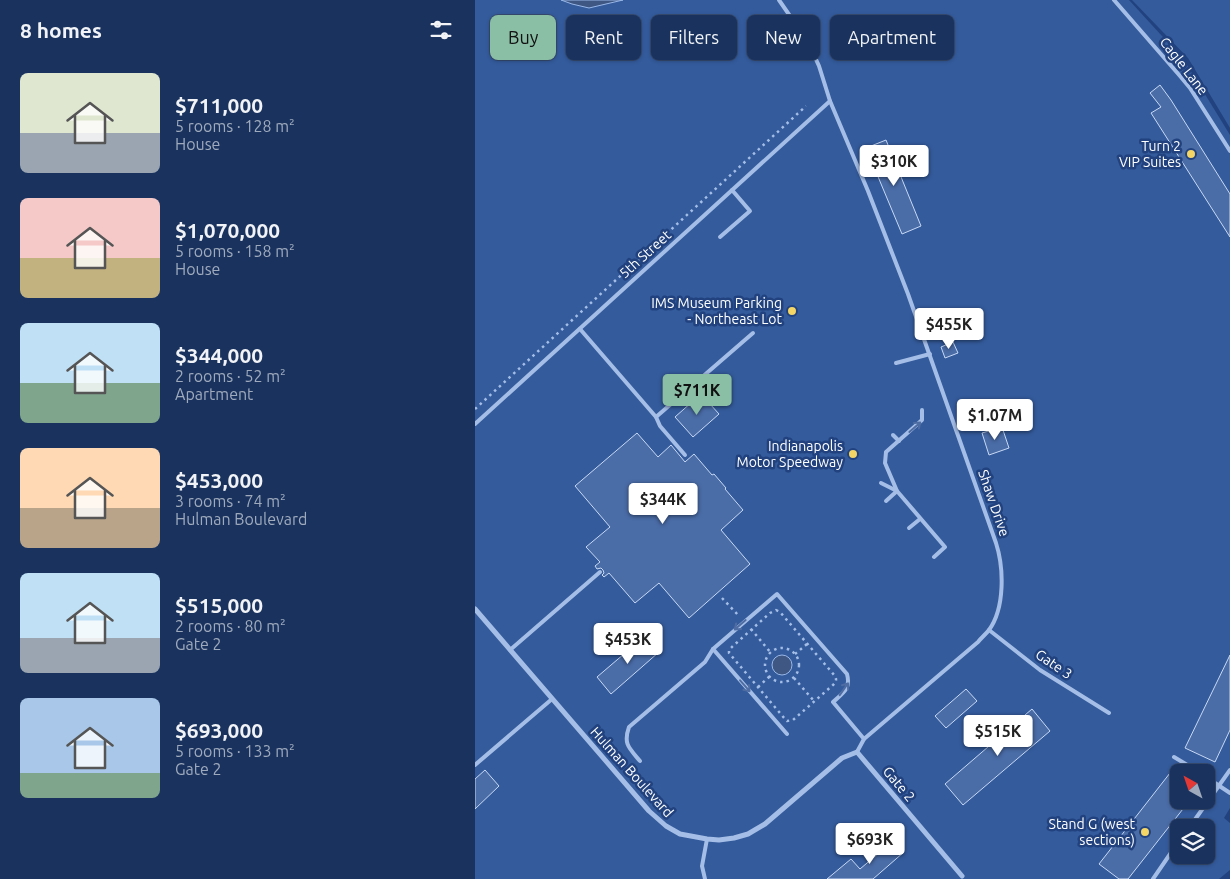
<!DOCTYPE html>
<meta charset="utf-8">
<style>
:root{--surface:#19325e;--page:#223a64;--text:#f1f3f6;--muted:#9faabc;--line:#374d73;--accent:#8abfa5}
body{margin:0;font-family:Ubuntu,sans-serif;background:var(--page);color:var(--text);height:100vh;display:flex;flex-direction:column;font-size:19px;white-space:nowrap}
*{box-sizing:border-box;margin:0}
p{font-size:16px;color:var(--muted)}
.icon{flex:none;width:28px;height:28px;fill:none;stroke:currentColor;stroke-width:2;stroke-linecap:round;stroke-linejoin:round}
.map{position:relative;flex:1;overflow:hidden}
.details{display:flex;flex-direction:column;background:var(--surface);width:475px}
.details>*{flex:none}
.hud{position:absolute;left:15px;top:15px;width:475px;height:45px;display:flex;gap:10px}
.needle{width:32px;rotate:320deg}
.controls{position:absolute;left:695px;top:764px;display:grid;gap:10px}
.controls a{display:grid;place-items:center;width:45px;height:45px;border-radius:8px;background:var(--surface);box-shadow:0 1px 4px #0004,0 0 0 1px var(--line);font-size:25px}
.price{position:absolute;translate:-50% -42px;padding:0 11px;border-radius:5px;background:#fff;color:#222;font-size:16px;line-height:32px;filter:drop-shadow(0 1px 2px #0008)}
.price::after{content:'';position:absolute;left:50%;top:30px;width:15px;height:11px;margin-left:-8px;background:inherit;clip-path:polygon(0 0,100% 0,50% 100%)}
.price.on{background:var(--accent);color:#111}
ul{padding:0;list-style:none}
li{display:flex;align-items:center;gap:15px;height:125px;padding:0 20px}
li span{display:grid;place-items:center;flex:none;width:140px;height:100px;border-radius:8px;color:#555}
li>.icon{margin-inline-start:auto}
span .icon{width:60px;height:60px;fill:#fffc;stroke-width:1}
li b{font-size:21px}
h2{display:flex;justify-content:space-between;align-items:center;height:60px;padding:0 20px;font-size:21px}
.tag{padding:0 18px;border-radius:8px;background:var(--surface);box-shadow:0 1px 4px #0004,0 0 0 1px var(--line);font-size:18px;line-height:45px}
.tag.on{background:var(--accent);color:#111}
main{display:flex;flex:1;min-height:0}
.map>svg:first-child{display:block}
.green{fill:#345b9c;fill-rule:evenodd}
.water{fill:#3e5783;stroke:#99b7e8}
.building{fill:#4a6ca7;stroke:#c8d9f5}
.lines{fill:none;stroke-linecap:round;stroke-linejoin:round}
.path{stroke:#a5bee7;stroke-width:2.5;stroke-dasharray:2.5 4;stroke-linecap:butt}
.service{stroke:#a5bee7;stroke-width:4}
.minor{stroke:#a5bee7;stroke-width:5}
.oneway{stroke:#4f6da3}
.poi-dot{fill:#f3d666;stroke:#21427e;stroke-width:2}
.labels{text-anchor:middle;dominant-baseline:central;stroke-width:5;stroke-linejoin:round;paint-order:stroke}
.street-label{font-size:14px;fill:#fff;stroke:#21427e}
.poi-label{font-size:14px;fill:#fff;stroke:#21427e;text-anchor:end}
</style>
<main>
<section class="details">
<h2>8 homes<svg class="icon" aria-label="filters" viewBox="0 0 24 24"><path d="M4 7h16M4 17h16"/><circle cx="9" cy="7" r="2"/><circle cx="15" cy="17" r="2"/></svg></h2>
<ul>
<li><span style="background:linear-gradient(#dfe7d0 60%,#9aa5b1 0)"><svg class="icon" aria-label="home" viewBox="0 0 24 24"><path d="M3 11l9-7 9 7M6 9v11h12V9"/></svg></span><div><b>$711,000</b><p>5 rooms · 128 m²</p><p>House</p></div></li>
<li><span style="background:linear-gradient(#f6c9c9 60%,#c2b280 0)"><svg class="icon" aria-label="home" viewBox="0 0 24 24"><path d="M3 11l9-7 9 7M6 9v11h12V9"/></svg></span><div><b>$1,070,000</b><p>5 rooms · 158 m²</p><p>House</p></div></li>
<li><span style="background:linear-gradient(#bfe0f5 60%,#7fa58c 0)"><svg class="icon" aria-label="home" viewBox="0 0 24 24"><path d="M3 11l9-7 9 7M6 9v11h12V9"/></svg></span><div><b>$344,000</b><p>2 rooms · 52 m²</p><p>Apartment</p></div></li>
<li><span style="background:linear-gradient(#ffd9b3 60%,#b9a48a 0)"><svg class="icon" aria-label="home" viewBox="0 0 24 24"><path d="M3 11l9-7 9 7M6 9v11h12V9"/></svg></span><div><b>$453,000</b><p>3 rooms · 74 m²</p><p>Hulman Boulevard</p></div></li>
<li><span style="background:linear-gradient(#bfe0f5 65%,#9aa5b1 0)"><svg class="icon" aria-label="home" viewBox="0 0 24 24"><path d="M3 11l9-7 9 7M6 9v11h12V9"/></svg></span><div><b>$515,000</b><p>2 rooms · 80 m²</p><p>Gate 2</p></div></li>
<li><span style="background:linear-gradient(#a9c7e8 75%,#7fa58c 0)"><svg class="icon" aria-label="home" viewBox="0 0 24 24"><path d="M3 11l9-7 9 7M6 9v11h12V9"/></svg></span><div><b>$693,000</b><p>5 rooms · 133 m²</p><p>Gate 2</p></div></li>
</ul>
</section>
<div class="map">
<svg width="755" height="879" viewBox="0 0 755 879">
<rect width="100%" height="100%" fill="#21427e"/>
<!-- green -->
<g class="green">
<path d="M 0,0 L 654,0 L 709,60 L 755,135 L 755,808 L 749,818 L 755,823 L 755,870 L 744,879 L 0,879 ZM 704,772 L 731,772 L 731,800 L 704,800 ZM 704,828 L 731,828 L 731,855 L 704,855 Z"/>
<path d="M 657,0 L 755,0 L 755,128 L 713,58 Z"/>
</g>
<!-- water -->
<g class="water">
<path d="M 86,0 L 148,0 L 114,8 L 97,4 Z"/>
<circle cx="307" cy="665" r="10"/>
</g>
<!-- building -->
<g class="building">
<path d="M 685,85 L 696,100 L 755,194 L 755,237 L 676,113 L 686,107 L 675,93 Z"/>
<path d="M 411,140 L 446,226 L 427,234 L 391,148 Z"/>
<path d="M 478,342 L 483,353 L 470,358 L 466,347 Z"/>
<path d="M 226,394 L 244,414 L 218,437 L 200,417 Z"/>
<path d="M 527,427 L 534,448 L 514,455 L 507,433 Z"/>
<path d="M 162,433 L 183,457 L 196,445 L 210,462 L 219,454 L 237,475 L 239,474 L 251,488 L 250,489 L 268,510 L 246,530 L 275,564 L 214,618 L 184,583 L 160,603 L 134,573 L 129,577 L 127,575 L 129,573 L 128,570 L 126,568 L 122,569 L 120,566 L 125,562 L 111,547 L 135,527 L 100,486 Z"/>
<path d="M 170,636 L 184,652 L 136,694 L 122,677 Z"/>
<path d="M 755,655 L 755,730 L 740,762 L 710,748 Z"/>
<path d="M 491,689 L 502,701 L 471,728 L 460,716 Z"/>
<path d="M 557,709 L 575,731 L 488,805 L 470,784 Z"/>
<path d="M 10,770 L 24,786 L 0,809 L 0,779 Z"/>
<path d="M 695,773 L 704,780 L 704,800 L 715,800 L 653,879 L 644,879 L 624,864 Z"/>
<path d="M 419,840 L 429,852 L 398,879 L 352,879 L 376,859 L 385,869 Z"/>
</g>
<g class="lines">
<!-- path -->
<g class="path">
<path d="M 0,409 L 331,106"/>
<path d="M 247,598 L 264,616"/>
<path d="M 301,610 L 305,612 L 360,676 C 362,680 361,682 358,685 L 318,720 L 312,721 L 310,719 L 254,653 L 254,650 L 258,646 L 295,613 Z"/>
<path d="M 276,629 L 296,653"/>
<circle cx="307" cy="665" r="17"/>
<path d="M 320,654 L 332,644"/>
<path d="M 319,678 L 339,701"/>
<path d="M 283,687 L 295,676"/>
</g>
<!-- service -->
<g class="service">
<path d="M 304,0 L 333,42 L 344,66 L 355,101 L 393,191 L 433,294 L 521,543 C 529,568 530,608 514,630 C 511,634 506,638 503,642 L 389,739 L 382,752"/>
<path d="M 639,0 L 705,76 L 715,88 L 755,151"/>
<path d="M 245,237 L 275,211 L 257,190"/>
<path d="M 105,329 L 181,417 L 185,426 L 210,455"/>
<path d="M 421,363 L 455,354"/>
<path d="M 447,410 L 447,420 L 411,452 L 410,463 L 422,491 L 470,547 L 459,557"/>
<path d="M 181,417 L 278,333"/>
<path d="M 0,424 L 355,101"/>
<path d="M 418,435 L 424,441"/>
<path d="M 406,483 L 422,491 L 411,501"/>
<path d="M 434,528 L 445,519"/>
<path d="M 514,630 L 565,670 L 634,713"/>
<path d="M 238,649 L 312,734"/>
<path d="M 35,650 L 125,572"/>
<path d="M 699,757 L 724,772"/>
<path d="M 165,761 C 154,748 148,744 154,727 L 230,662 L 238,649 L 302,594 L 372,674 C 376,689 368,693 358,702 L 389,739"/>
<path d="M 0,765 L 77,699"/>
<path d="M 731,777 L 755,793"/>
<path d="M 714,828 L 755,770"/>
<path d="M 230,879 L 227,866 L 232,839"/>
<path d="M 678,879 L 704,841"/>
</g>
<!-- minor -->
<path class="minor" d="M 0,609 L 174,811 L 191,826 L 205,834 L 232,839 L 244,840 L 259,838 L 273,834 L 290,824 L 367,758 L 382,752 L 487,876"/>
</g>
<!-- one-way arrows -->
<defs><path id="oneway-shaft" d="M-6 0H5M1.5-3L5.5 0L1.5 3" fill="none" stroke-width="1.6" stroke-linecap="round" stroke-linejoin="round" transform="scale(1.25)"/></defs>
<g class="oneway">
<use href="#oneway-shaft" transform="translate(440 427) rotate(-41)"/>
<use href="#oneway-shaft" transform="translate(265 625) rotate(139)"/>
<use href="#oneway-shaft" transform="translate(270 686) rotate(49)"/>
<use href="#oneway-shaft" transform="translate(369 689) rotate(-55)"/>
</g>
<!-- markers -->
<g class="poi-dot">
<circle cx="716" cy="154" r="5"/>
<circle cx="317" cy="311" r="5"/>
<circle cx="378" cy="454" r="5"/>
<circle cx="670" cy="832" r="5"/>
</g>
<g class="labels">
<!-- street labels -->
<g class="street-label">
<text transform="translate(709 66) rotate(52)">Cagle Lane</text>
<text transform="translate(170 254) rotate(-42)">5th Street</text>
<text transform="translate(519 503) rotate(71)">Shaw Drive</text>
<text transform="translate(579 664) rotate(34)">Gate 3</text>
<text transform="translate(157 772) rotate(48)">Hulman Boulevard</text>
<text transform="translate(424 784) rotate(50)">Gate 2</text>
</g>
<!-- poi labels -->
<g class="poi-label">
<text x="706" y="146">Turn 2<tspan x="706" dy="16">VIP Suites</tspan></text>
<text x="307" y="303">IMS Museum Parking<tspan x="307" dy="16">- Northeast Lot</tspan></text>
<text x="368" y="446">Indianapolis<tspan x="368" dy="16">Motor Speedway</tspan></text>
<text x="660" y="824">Stand G (west<tspan x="660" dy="16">sections)</tspan></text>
</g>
</g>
</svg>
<div class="controls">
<a><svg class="needle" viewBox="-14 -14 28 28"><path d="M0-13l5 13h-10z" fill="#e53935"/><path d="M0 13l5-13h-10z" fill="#9faabc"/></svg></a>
<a><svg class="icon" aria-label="layers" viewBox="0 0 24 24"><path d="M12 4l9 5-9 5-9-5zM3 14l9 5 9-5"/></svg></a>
</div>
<b class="price" style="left:419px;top:187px">$310K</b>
<b class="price" style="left:474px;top:350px">$455K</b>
<b class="price on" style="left:222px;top:416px">$711K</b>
<b class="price" style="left:520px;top:441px">$1.07M</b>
<b class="price" style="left:188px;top:525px">$344K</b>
<b class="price" style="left:153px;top:665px">$453K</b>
<b class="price" style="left:523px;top:757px">$515K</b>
<b class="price" style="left:395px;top:865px">$693K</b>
<div class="hud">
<a class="tag on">Buy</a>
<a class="tag">Rent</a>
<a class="tag">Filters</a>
<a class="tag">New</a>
<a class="tag">Apartment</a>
</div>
</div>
</main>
